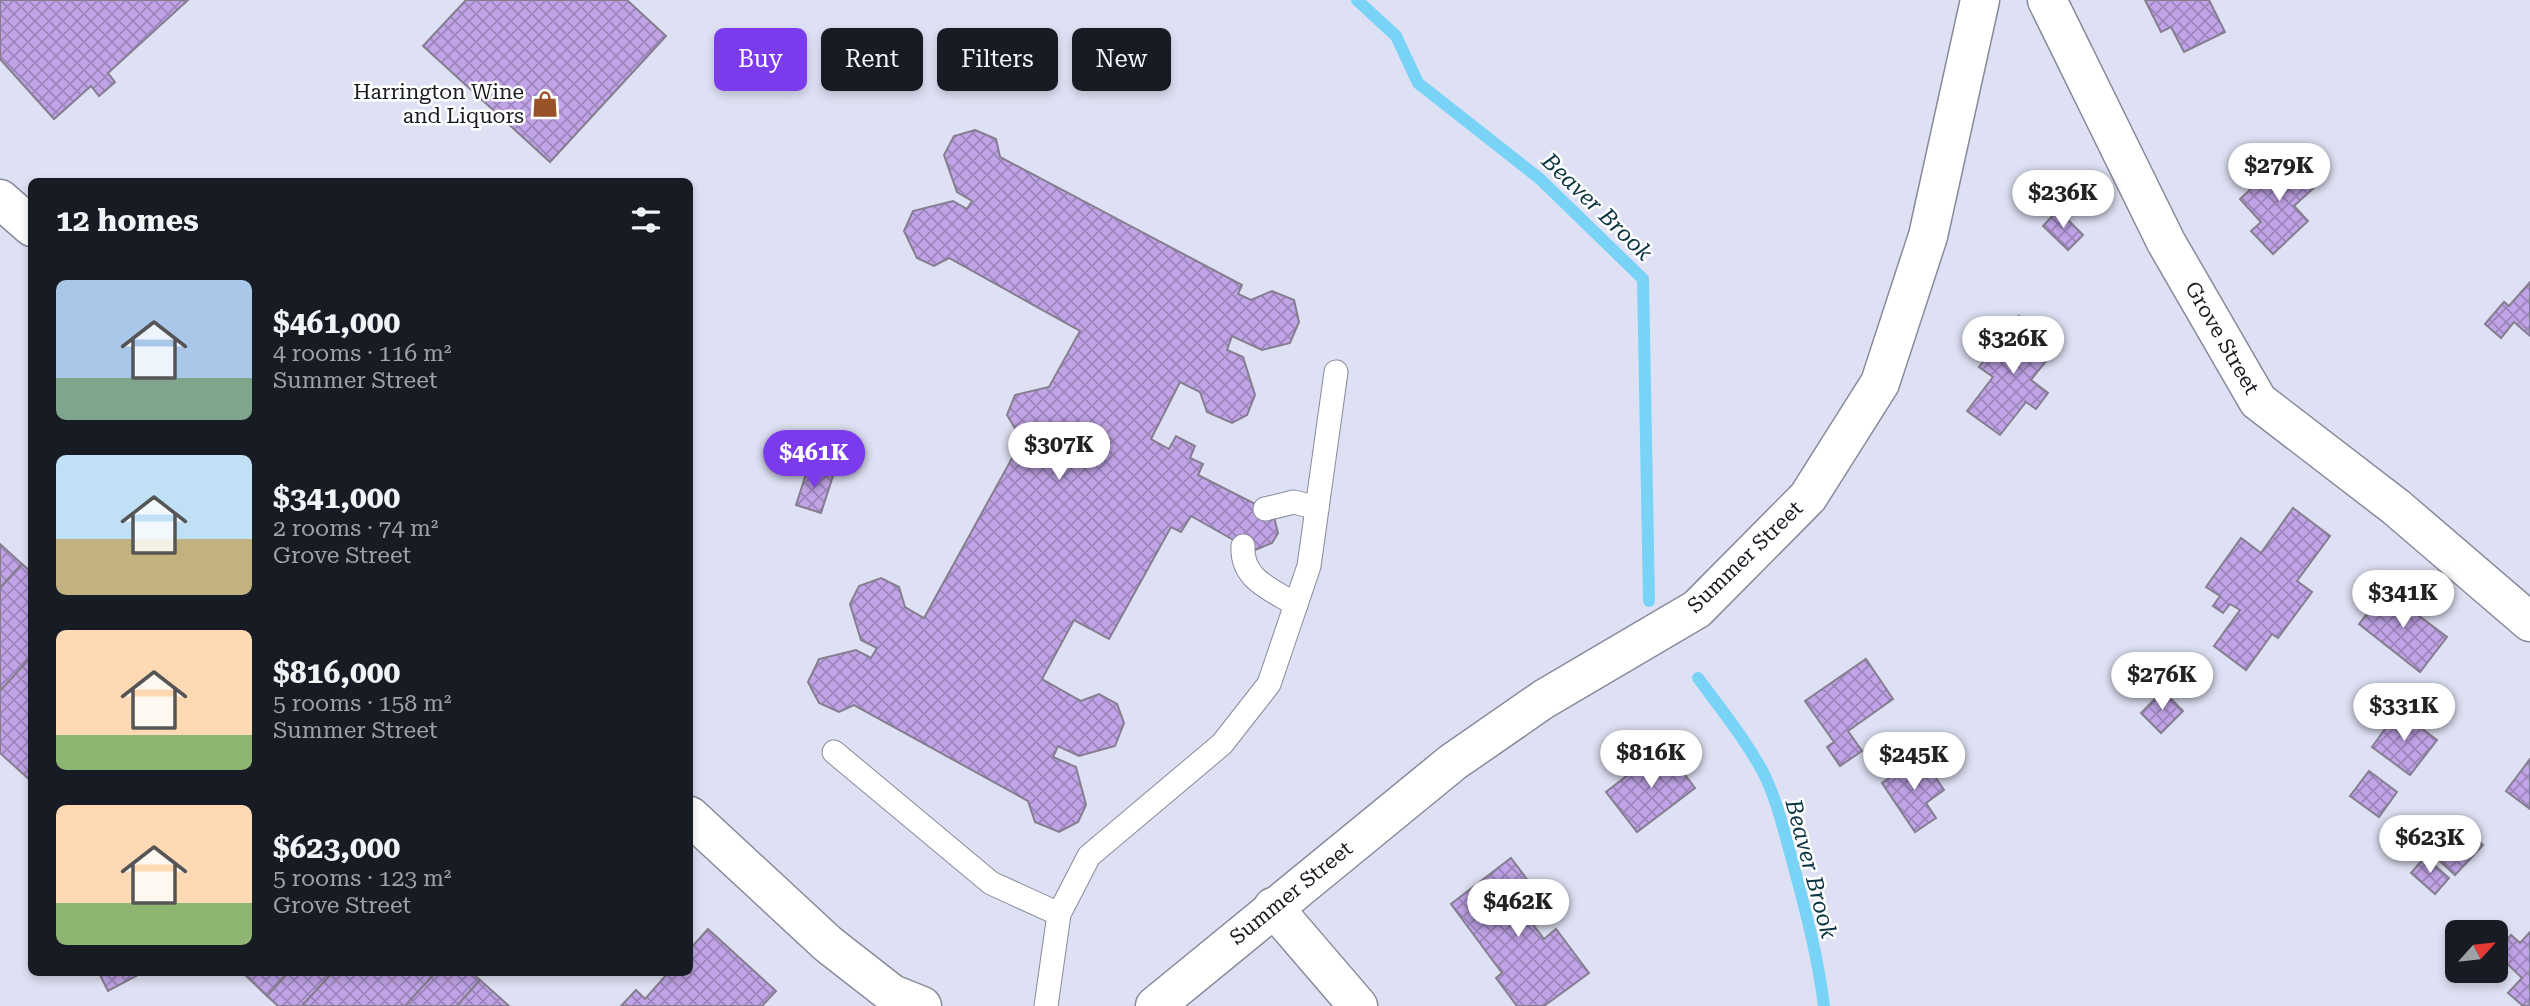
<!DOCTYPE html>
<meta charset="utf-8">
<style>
:root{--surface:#171b24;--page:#242831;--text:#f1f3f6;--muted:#9ea1a6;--accent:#7c3aed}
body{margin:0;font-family:"Roboto Serif",serif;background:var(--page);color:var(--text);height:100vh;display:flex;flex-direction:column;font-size:26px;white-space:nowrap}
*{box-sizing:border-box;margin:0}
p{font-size:23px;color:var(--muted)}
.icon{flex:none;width:38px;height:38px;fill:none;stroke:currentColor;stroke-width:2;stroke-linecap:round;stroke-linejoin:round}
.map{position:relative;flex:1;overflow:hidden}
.side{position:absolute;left:28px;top:178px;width:665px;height:798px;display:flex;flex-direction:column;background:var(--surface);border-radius:10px;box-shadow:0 4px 10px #0003}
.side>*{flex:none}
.guide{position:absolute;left:714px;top:28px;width:665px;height:63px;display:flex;gap:14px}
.needle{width:46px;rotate:63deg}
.buttons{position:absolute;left:2445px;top:920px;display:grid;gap:14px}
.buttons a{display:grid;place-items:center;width:63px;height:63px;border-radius:10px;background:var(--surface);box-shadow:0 4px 10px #0003;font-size:35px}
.price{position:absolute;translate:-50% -60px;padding:0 16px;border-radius:24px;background:#fff;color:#222;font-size:23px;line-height:46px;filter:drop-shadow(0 2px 4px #0008)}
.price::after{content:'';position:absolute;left:50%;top:42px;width:21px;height:16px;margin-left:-10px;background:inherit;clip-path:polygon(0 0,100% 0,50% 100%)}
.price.current{background:var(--accent);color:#fff}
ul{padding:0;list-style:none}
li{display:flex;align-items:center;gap:21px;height:175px;padding:0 28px}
li span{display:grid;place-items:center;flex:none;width:196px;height:140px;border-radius:10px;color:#555}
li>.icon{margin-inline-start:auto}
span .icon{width:84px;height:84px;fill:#fffc;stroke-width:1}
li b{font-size:30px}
h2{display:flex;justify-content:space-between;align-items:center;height:84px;padding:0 28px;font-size:30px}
.tag{padding:0 24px;border-radius:10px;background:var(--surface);box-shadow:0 4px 10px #0003;font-size:24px;line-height:63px}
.tag.current{background:var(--accent);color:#fff}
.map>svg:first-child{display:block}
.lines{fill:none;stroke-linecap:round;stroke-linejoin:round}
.stream{stroke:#79d3f6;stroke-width:12}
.building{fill:url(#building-cross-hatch);stroke:#857e8e;stroke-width:2}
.service-casing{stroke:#878a9a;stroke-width:25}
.minor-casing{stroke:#878a9a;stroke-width:41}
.tertiary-casing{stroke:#878a9a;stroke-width:41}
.service{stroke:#fff;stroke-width:23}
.minor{stroke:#fff;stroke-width:38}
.tertiary{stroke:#fff;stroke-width:38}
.labels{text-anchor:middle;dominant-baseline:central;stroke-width:5;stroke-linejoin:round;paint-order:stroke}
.poi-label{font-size:21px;fill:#191a20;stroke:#fff;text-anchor:end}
.street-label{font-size:21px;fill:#191a20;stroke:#fff}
.water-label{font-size:23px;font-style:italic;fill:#093442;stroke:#fff}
</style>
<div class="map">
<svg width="2530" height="1006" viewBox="0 0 2530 1006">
<defs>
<pattern id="building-cross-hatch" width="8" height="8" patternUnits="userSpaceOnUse" patternTransform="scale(1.75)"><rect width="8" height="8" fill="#c1a4e7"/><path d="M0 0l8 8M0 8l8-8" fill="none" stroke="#9c85bb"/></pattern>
</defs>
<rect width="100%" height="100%" fill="#dee1f3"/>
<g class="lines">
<!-- stream -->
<g class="stream">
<path d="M 1357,0 L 1396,36 L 1418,83 L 1540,179 L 1643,279 L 1649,601"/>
<path d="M 1698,678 C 1721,709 1746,740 1764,774 C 1777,801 1784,831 1792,860 C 1805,908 1818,957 1824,1006"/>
</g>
</g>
<!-- building -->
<g class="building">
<path d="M 0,0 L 188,0 L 108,73 L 115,82 L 99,96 L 91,86 L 54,119 L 0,59 Z"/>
<path d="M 466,0 L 627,0 L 666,36 L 550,162 L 423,46 Z"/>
<path d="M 2145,0 L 2209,0 L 2225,32 L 2184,52 L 2171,27 L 2161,32 Z"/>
<path d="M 975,130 L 996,139 L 1000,157 L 1242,285 L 1238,294 L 1251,300 L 1272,291 L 1294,300 L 1299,322 L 1290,343 L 1262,350 L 1232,336 L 1227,350 L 1243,357 L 1255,395 L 1247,415 L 1232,423 L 1207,412 L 1200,392 L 1180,382 L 1151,439 L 1169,449 L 1176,436 L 1195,446 L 1190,458 L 1203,464 L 1198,475 L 1273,513 L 1278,533 L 1272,543 L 1253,551 L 1191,516 L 1181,532 L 1171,527 L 1109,639 L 1074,620 L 1042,679 L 1081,701 L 1099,694 L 1117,704 L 1124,723 L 1115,746 L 1079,756 L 1058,746 L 1053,757 L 1076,767 L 1086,805 L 1078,822 L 1059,832 L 1035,822 L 1028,801 L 854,705 L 839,712 L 819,703 L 808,682 L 819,659 L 856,650 L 871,658 L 877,648 L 861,640 L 850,604 L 859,586 L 881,578 L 899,587 L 905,607 L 924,618 L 1022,440 L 1007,415 L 1015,395 L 1049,387 L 1080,331 L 949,258 L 934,266 L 917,258 L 904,231 L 913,211 L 953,201 L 967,209 L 972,201 L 957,192 L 944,155 L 954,136 Z"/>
<path d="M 2289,153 L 2318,184 L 2294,206 L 2308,221 L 2273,254 L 2251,231 L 2261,222 L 2240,199 Z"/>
<path d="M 2058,210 L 2083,235 L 2068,250 L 2043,226 Z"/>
<path d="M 2530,282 L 2530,336 L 2514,322 L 2501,338 L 2485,324 L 2504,302 L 2509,306 Z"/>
<path d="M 2019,316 L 2058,346 L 2031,380 L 2048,393 L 2036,409 L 2026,402 L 2000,435 L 1967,411 L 1993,377 L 1979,367 Z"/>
<path d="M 808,468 L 833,476 L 821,513 L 796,505 Z"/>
<path d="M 2293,508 L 2330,536 L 2297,581 L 2312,592 L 2278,638 L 2272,634 L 2246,670 L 2214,646 L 2240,610 L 2230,604 L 2223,613 L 2213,606 L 2220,596 L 2206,587 L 2241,538 L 2261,553 Z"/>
<path d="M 0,544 L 22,564 L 0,588 Z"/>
<path d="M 22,564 L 32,573 L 32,656 L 0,691 L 0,588 Z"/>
<path d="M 2386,590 L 2401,602 L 2408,594 L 2420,603 L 2414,612 L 2447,637 L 2420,672 L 2359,624 Z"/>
<path d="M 32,656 L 32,782 L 0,753 L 0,691 Z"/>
<path d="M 1866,659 L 1893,699 L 1848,731 L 1862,751 L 1840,766 L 1827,747 L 1834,742 L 1805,701 Z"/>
<path d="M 2163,691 L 2183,711 L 2161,733 L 2141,713 Z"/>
<path d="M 2398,711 L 2437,740 L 2410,775 L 2372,747 Z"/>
<path d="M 1664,747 L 1695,788 L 1637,832 L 1606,792 Z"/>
<path d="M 1921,756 L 1944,790 L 1926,803 L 1936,818 L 1915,832 L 1882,783 Z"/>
<path d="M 2530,759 L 2530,809 L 2506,791 Z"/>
<path d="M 2369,771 L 2397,792 L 2379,817 L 2350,796 Z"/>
<path d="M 2455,820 L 2483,845 L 2455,875 L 2428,850 Z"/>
<path d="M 2425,857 L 2449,878 L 2435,894 L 2411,873 Z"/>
<path d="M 1511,858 L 1535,890 L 1517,903 L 1544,939 L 1556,929 L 1589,973 L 1544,1006 L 1517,1006 L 1496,978 L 1502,973 L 1451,904 Z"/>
<path d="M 708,929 L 776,991 L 762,1006 L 621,1006 L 636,990 L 645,999 L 668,973 L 690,973 L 690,949 Z"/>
<path d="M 2530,932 L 2530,1006 L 2523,1006 L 2508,993 L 2522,978 L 2496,953 L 2511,935 L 2520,943 Z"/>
<path d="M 99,973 L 137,973 L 138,975 L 108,991 Z"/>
<path d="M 243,973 L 288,973 L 267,996 Z"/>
<path d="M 288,973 L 332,973 L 302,1006 L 278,1006 L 267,996 Z"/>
<path d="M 332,973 L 435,973 L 405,1006 L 302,1006 Z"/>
<path d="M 435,973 L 472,973 L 480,980 L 457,1006 L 405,1006 Z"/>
<path d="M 480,980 L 509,1006 L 457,1006 Z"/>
</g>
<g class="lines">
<defs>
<g id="service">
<path d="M 1265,509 L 1294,502 L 1317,508"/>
<path d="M 1243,546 C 1241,580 1272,589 1296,605"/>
<path d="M 834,752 L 991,883 L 1059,914"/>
<path d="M 1046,1006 L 1059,914 L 1089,856 L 1222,744 L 1269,684 L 1309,566 L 1336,372"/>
</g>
<g id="minor">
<path d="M 2047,0 L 2166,242 L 2258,401 L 2396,507 L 2530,622"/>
<path d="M 1273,907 L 1358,1006"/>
</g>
<g id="tertiary">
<path d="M 0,199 L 32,227"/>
<path d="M 690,816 L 828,944 L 892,994 L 922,1006"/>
<path d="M 1155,1006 L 1453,762 L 1544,699 L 1697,609 L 1808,497 L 1880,383 L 1928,236 L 1980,0"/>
</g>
</defs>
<!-- service casing -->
<use href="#service" class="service-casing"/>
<!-- minor casing -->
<use href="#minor" class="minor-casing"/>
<!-- tertiary casing -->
<use href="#tertiary" class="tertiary-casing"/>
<!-- service -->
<use href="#service" class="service"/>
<!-- minor -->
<use href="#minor" class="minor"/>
<!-- tertiary -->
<use href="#tertiary" class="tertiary"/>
</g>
<!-- icons -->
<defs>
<symbol id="shop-bare" viewBox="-9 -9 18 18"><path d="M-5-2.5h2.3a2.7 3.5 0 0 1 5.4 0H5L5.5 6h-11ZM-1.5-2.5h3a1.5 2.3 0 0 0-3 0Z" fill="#985229" stroke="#fff" stroke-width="2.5" paint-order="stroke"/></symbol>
</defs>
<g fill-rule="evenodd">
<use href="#shop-bare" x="526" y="85" width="38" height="38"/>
</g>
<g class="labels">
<!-- poi labels -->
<g class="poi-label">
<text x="524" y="92">Harrington Wine<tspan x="524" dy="24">and Liquors</tspan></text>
</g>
<!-- street labels -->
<g class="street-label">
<text transform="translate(2222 338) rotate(60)">Grove Street</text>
<text transform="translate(1745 557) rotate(-44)">Summer Street</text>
<text transform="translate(1291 893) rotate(-39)">Summer Street</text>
</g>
<!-- water labels -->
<g class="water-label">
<text transform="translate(1597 207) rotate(44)">Beaver Brook</text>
<text transform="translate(1811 869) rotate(75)">Beaver Brook</text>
</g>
</g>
</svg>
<div class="buttons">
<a><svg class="needle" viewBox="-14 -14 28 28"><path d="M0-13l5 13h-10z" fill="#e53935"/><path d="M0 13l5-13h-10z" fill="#9ea1a6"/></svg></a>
</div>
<b class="price" style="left:2279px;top:203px">$279K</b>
<b class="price" style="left:2063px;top:230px">$236K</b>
<b class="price" style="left:2013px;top:376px">$326K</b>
<b class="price" style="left:1059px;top:482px">$307K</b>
<b class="price current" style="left:814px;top:490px">$461K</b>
<b class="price" style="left:2403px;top:630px">$341K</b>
<b class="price" style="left:2162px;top:712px">$276K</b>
<b class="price" style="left:2404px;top:743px">$331K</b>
<b class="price" style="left:1651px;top:790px">$816K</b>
<b class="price" style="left:1914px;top:792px">$245K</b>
<b class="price" style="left:2430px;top:875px">$623K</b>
<b class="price" style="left:1518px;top:939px">$462K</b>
<div class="guide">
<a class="tag current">Buy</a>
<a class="tag">Rent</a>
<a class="tag">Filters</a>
<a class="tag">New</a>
</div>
<section class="side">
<h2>12 homes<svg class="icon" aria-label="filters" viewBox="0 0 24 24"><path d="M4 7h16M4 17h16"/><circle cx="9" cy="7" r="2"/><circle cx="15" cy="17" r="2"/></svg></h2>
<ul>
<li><span style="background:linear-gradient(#a9c7e8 70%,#7fa58c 0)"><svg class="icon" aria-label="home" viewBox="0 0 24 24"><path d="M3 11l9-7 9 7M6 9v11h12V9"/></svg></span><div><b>$461,000</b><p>4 rooms · 116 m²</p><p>Summer Street</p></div></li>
<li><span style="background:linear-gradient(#bfe0f5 60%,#c2b280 0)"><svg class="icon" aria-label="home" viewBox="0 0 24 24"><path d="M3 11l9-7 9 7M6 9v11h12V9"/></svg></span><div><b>$341,000</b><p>2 rooms · 74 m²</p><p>Grove Street</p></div></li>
<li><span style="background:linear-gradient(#ffd9b3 75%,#8fb573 0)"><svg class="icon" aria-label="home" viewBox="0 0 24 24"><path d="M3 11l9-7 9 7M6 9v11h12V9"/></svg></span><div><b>$816,000</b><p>5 rooms · 158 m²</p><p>Summer Street</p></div></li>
<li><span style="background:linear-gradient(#ffd9b3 70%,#8fb573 0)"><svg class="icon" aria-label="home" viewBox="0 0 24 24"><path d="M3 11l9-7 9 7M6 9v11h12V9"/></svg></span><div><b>$623,000</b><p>5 rooms · 123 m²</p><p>Grove Street</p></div></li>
</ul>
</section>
</div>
